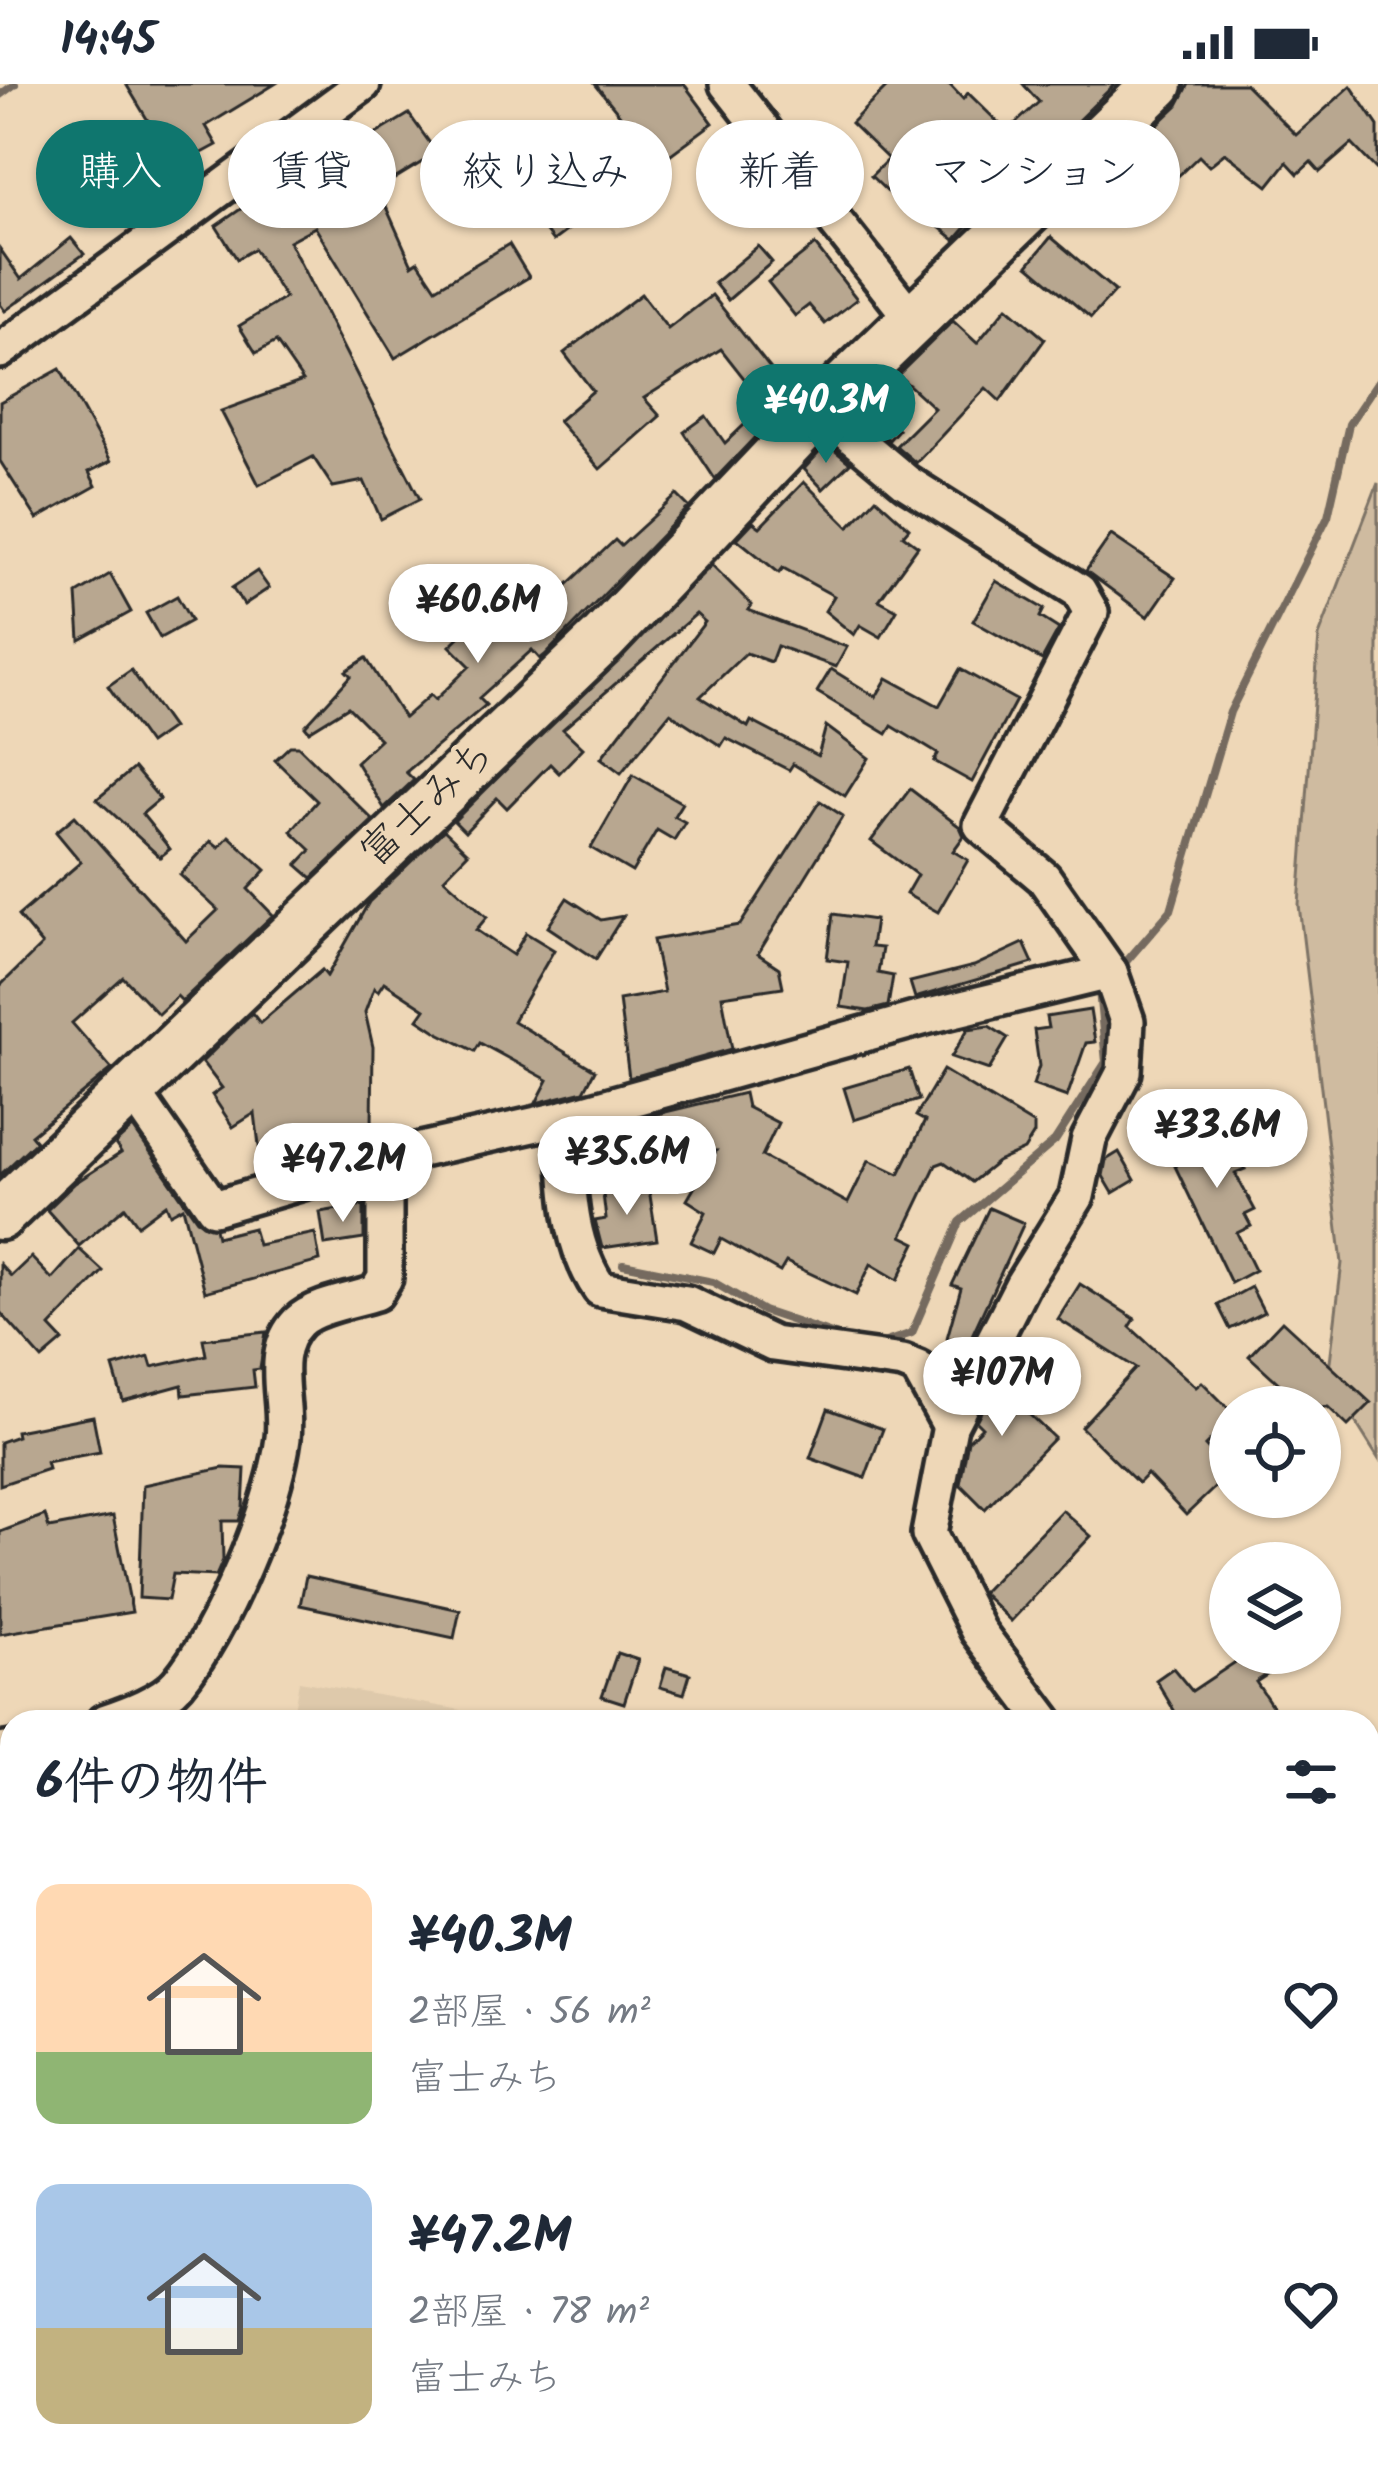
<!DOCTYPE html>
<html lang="ja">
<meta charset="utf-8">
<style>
:root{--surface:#fff;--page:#f6f6f7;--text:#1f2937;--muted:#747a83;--accent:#0f766e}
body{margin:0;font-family:Kalam,"Klee One",sans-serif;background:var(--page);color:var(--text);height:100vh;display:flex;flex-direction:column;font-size:45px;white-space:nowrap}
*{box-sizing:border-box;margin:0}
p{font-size:39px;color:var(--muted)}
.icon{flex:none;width:66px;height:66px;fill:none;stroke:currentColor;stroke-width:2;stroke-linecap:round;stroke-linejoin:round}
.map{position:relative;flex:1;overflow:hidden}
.panel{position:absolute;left:0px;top:1626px;width:1380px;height:771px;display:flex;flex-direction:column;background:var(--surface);border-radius:36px 36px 0 0;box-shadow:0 3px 9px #0004}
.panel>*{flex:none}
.top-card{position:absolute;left:36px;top:36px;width:1308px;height:108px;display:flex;gap:24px}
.tools{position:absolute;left:1209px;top:1302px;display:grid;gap:24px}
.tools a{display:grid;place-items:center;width:132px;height:132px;border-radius:50%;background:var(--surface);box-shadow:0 3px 9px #0004;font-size:60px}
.price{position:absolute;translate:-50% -102px;padding:0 27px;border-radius:42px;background:#fff;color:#222;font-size:39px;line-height:78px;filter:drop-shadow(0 3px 6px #0008)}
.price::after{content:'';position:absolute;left:50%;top:72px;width:36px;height:27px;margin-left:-18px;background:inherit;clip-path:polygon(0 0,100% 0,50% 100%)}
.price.current{background:var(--accent);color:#fff}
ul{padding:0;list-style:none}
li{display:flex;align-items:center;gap:36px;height:300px;padding:0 36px}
li span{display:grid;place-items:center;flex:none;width:336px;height:240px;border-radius:24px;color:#555}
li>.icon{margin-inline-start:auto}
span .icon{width:144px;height:144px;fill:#fffc;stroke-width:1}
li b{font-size:51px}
h2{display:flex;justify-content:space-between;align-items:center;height:144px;padding:0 36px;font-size:51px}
.chip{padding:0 42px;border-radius:54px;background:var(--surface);box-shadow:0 3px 9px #0004;font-size:42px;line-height:108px}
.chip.current{background:var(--accent);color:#fff}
.status{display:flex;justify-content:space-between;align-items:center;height:84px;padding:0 60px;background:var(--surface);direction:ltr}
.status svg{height:33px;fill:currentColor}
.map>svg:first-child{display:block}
.built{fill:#dec9ab}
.green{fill:#cfbba0;stroke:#7d7366;stroke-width:3}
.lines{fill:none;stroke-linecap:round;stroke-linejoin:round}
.stream{stroke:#746b5f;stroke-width:8}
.building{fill:#b8a790;stroke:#2b2b2b;stroke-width:3}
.minor-casing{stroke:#2b2b2b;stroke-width:42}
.highway-casing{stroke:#2b2b2b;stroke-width:57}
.minor{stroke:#eed7b7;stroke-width:33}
.highway{stroke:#eed7b7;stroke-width:48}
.labels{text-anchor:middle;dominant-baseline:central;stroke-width:9;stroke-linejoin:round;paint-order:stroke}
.street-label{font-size:42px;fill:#2b2b2b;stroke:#eed7b7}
</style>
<div class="status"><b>14:45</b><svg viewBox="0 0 49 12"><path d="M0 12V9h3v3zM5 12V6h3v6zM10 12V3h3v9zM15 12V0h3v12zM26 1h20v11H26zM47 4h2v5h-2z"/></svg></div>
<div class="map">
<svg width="1378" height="2396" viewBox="0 0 1378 2396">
<rect width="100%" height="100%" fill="#eed7b7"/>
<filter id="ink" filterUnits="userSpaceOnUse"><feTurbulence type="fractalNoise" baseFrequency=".00833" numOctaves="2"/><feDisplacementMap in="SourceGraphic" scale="24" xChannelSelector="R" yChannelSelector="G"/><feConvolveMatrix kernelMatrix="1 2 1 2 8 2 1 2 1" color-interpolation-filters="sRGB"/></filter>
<g filter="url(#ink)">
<!-- built -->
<path class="built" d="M 299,1597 L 461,1626 L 459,1638 L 292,1638 Z"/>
<!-- green -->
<g class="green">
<path d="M 1378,399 L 1378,1374 L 1328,1294 L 1342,1179 L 1299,821 L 1319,552 Z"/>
<path d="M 12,1667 L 12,2385 L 1368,2385 L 1368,2104 L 1378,2112 L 1378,2396 L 0,2396 L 0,1668 Z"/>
</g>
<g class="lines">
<!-- stream -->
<g class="stream">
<path d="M 0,11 L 15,0"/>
<path d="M 1118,887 L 1171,826 L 1230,628 L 1328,432 L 1349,340 L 1378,297"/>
<path d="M 623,1180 L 713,1198 L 763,1227 L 847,1255"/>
<path d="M 880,1260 L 912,1249 L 960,1138 L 1055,1057 L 1106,978 L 1099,906 L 1104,902"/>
</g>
</g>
<!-- building -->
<g class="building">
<path d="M 126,0 L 275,0 L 206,42 L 217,61 L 101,124 L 85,95 L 159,55 Z"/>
<path d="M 595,0 L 684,0 L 713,39 L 553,157 L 524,120 L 629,42 Z"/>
<path d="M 890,0 L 949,0 L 963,15 L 968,9 L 1007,47 L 1039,18 L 1023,0 L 1115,0 L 1013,100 L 977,62 L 920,121 L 908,110 L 899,119 L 871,92 L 888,75 L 851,39 Z"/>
<path d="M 1189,0 L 1245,0 L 1296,51 L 1351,2 L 1378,42 L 1378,87 L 1352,60 L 1320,88 L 1311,78 L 1298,90 L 1287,78 L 1268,102 L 1225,69 L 1209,82 L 1199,72 L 1175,95 L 1139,58 L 1178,21 Z"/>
<path d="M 409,30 L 437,69 L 378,105 L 412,181 L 418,177 L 436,204 L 509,160 L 529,193 L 395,274 L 315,143 L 289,157 L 420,415 L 381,435 L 364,397 L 333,403 L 313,373 L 259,401 L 221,327 L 303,297 L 276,258 L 256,269 L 239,242 L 285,214 L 254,165 L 237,175 L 216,142 L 293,89 L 287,82 L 320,58 L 333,76 Z"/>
<path d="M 954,125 L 970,139 L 955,156 L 939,143 Z"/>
<path d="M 1051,153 L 1115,207 L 1091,234 L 1028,181 Z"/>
<path d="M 71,154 L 84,170 L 5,227 L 0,220 L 0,165 L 21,195 Z"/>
<path d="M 815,161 L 857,215 L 825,240 L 809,221 L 795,232 L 768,198 Z"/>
<path d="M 758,162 L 772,178 L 728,216 L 714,199 Z"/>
<path d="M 641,210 L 668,245 L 712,211 L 793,313 L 715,395 L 684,348 L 706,332 L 725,359 L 765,321 L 721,265 L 644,314 L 660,332 L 600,385 L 558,337 L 593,307 L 564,269 Z"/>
<path d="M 1007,223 L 1045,255 L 1000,317 L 986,304 L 916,379 L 896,362 L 934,324 L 898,291 L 953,237 L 977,259 Z"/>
<path d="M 60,285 L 111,377 L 89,388 L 96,402 L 37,435 L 0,377 L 0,318 Z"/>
<path d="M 870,322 L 898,346 L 889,356 L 860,332 Z"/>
<path d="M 827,360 L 850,379 L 823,405 L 804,385 Z"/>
<path d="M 804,398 L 849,443 L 876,414 L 909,444 L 903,451 L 918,462 L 879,516 L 897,526 L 881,553 L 860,541 L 854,551 L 825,527 L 834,512 L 783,484 L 779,489 L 737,455 L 753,438 L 760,443 Z"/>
<path d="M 677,411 L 689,423 L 545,571 L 540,575 L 532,566 L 479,614 L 486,621 L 406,688 L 414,696 L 384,724 L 356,678 L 380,655 L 348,623 L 309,647 L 305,642 L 351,592 L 346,587 L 366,574 L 404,634 L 430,611 L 435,616 L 470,582 L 450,562 L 499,515 L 519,536 L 525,531 L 530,536 L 615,456 L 621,462 Z"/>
<path d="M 1111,451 L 1175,494 L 1148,533 L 1086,487 Z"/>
<path d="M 712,481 L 752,521 L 748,526 L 847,563 L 836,583 L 777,562 L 771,578 L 746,569 L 700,613 L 748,643 L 751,637 L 818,672 L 826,642 L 869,674 L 845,712 L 793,680 L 789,686 L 726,654 L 721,662 L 670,629 L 621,689 L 601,674 L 705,538 L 696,530 L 563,645 L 583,664 L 559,689 L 550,680 L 507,724 L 497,714 L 465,748 L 454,737 Z"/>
<path d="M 257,487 L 269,504 L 244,521 L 232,504 Z"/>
<path d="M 110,490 L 131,528 L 80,556 L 77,510 Z"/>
<path d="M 996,497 L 1044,525 L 1040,533 L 1059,545 L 1042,576 L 973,537 Z"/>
<path d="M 177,512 L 191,537 L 160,554 L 146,529 Z"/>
<path d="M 831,585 L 876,613 L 887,594 L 939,622 L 960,585 L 1016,616 L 972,698 L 934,677 L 938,670 L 892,642 L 887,650 L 817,608 Z"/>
<path d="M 131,586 L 172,644 L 149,660 L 108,602 Z"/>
<path d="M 290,662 L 298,662 L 373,736 L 312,794 L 297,781 L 311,766 L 291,747 L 317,717 L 275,676 Z"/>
<path d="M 134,684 L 160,715 L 142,730 L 170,765 L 160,773 L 97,715 Z"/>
<path d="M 633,691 L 682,719 L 674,732 L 685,738 L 674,756 L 657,746 L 632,788 L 591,764 Z"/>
<path d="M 910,705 L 960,743 L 964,752 L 953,767 L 968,776 L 938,828 L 906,810 L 917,791 L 871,757 Z"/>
<path d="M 820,717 L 843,732 L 758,870 L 779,884 L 783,903 L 722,912 L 732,965 L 629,994 L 619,916 L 664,908 L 653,856 L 740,841 Z"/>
<path d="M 75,732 L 186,857 L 218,826 L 180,791 L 211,757 L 219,763 L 229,752 L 266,786 L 248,805 L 273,831 L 182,917 L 177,912 L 158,930 L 123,893 L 72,939 L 112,985 L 31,1051 L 36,1057 L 0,1091 L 0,902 L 42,861 L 18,832 L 81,778 L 56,748 Z"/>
<path d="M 444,746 L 468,769 L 444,794 L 487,833 L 476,846 L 513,871 L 526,849 L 554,866 L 513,937 L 595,986 L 584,1007 L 536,1019 L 548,996 L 480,959 L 475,967 L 439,949 L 418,935 L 425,925 L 384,898 L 378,907 L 374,904 L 365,928 L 373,963 L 372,1041 L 315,1040 L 318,1072 L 262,1086 L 255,1029 L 233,1043 L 212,1011 L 222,1004 L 202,978 L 252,929 L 260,939 L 322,886 L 327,892 L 369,818 Z"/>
<path d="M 567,814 L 601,836 L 623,832 L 596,875 L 548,843 Z"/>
<path d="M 833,830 L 875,836 L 871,863 L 882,864 L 878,889 L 893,892 L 888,922 L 868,927 L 841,923 L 848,878 L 827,875 Z"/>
<path d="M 1024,859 L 1033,879 L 915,914 L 910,898 L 974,882 Z"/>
<path d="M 1090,926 L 1095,958 L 1086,959 L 1067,1013 L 1033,1001 L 1039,982 L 1034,946 L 1048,944 L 1046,933 Z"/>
<path d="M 989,942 L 1008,954 L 989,986 L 951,973 L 968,945 Z"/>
<path d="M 909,985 L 919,1016 L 854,1036 L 844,1004 Z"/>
<path d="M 943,986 L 1034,1041 L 1034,1050 L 1024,1066 L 997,1078 L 972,1098 L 944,1078 L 936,1081 L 902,1152 L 916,1159 L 898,1196 L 871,1180 L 856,1211 L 786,1178 L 780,1188 L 721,1155 L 714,1169 L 691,1158 L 706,1128 L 687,1116 L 716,1067 L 651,1071 L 649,1032 L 744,1009 L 747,1023 L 778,1039 L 762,1072 L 848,1119 L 869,1076 L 899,1090 L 925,1037 L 916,1032 Z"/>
<path d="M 1219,1031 L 1245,1085 L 1235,1089 L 1255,1126 L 1245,1131 L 1251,1142 L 1237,1149 L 1255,1186 L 1231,1199 L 1173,1078 L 1181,1073 L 1171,1054 Z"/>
<path d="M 133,1044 L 197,1136 L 215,1144 L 217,1153 L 253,1144 L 258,1161 L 315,1149 L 320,1177 L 205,1208 L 183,1123 L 170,1130 L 166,1120 L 138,1141 L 125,1123 L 79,1162 L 47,1126 L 75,1099 L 121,1069 L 115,1060 Z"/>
<path d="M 1119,1068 L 1135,1096 L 1113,1109 L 1103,1092 L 1106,1076 Z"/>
<path d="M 648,1099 L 657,1156 L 602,1164 L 595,1137 L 606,1135 L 603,1110 Z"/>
<path d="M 364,1121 L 364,1155 L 325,1161 L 320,1128 Z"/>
<path d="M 989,1124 L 1024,1139 L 968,1260 L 947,1254 L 961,1204 L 952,1201 Z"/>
<path d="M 79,1165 L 103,1187 L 50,1243 L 63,1257 L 42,1275 L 0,1228 L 0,1180 L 11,1192 L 31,1173 L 52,1195 Z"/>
<path d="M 1080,1200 L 1135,1235 L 1130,1243 L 1196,1303 L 1202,1298 L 1230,1326 L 1230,1337 L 1205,1362 L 1230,1389 L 1186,1431 L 1147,1390 L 1138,1399 L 1081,1343 L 1136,1284 L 1058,1235 Z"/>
<path d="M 1251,1203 L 1264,1228 L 1230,1245 L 1218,1221 Z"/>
<path d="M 1282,1237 L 1371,1319 L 1348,1342 L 1328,1323 L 1267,1323 L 1284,1304 L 1249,1272 Z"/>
<path d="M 266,1248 L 260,1285 L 253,1286 L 255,1303 L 183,1311 L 182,1301 L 123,1317 L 113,1283 L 149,1273 L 152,1283 L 206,1271 L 203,1255 Z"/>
<path d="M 1017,1271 L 1033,1287 L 1010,1312 L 1054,1354 L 985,1425 L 960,1400 L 968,1357 L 982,1343 L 976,1337 L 1002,1287 Z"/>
<path d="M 828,1325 L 883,1345 L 865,1394 L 810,1374 Z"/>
<path d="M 93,1332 L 100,1368 L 46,1378 L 48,1385 L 0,1401 L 0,1358 L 17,1352 L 16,1347 Z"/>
<path d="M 223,1384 L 245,1385 L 243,1424 L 239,1437 L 222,1437 L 223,1476 L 216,1492 L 173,1490 L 168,1516 L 139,1514 L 143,1401 Z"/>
<path d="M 1062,1426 L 1091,1452 L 1011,1537 L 982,1509 Z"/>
<path d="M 45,1431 L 49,1444 L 113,1432 L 132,1528 L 0,1550 L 0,1448 Z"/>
<path d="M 306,1492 L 460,1526 L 454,1554 L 300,1521 Z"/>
<path d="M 617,1569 L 638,1576 L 624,1619 L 602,1612 Z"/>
<path d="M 1249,1569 L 1300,1569 L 1256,1598 L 1283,1638 L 1181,1638 L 1156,1596 L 1173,1584 L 1192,1607 Z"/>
<path d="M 666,1583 L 690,1590 L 684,1610 L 660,1603 Z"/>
</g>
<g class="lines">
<defs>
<g id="minor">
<path d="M 727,0 L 912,235"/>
<path d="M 0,267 L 363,0"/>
<path d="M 820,326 L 906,398 L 1079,507 L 1091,528 L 981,741 L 1044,794 L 1110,888 L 1127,937 L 1124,988 L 1089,1055 L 1077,1112 L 1022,1201 L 950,1342 L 929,1450 L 978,1547 L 1046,1638"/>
<path d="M 134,1009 L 214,1124 L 385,1074 L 564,1034 L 929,932 L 1110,888"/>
<path d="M 564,1034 C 569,1092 565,1155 600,1205 L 687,1219 L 773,1260 L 903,1278 L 918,1284 L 950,1342"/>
<path d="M 104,1638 C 127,1630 162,1618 178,1599 C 222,1546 274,1422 283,1354 C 288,1315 267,1270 298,1238 C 314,1222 354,1216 376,1209 L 385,1194 L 385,1074"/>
<path d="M 0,1667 L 12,1665"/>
</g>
<path id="highway" d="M 0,1131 L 602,556 L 820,326 L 1158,0"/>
</defs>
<!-- minor casing -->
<use href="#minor" class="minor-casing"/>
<!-- highway casing -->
<use href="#highway" class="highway-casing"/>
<!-- minor -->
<use href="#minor" class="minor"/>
<!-- highway -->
<use href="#highway" class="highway"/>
</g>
</g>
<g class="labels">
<!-- street labels -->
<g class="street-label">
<text transform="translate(428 720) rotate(-43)">富士みち</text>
</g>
</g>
</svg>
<div class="tools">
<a><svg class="icon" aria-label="locate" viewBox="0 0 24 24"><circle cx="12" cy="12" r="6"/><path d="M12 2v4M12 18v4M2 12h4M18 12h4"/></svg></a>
<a><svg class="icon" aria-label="layers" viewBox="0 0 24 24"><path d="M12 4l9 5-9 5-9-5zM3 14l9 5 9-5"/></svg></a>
</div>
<b class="price current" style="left:826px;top:382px">¥40.3M</b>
<b class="price" style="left:478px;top:582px">¥60.6M</b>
<b class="price" style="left:1217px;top:1107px">¥33.6M</b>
<b class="price" style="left:627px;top:1134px">¥35.6M</b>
<b class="price" style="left:343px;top:1141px">¥47.2M</b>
<b class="price" style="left:1002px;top:1355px">¥107M</b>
<div class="top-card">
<a class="chip current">購入</a>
<a class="chip">賃貸</a>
<a class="chip">絞り込み</a>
<a class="chip">新着</a>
<a class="chip">マンション</a>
</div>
<section class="panel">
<h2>6件の物件<svg class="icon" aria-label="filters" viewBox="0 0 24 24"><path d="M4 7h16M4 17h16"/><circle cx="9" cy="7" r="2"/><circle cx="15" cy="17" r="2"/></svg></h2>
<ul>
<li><span style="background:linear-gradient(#ffd9b3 70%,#8fb573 0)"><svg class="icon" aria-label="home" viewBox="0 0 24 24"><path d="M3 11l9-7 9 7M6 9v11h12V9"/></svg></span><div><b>¥40.3M</b><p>2部屋 · 56 m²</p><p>富士みち</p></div><svg class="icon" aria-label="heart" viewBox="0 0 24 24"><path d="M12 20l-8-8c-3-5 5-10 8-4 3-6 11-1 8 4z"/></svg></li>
<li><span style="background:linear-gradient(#a9c7e8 60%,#c2b280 0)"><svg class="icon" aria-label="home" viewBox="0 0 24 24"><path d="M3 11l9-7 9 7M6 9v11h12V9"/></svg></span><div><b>¥47.2M</b><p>2部屋 · 78 m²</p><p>富士みち</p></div><svg class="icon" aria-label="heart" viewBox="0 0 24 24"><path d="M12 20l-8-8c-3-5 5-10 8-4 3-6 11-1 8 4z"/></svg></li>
</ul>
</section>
</div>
